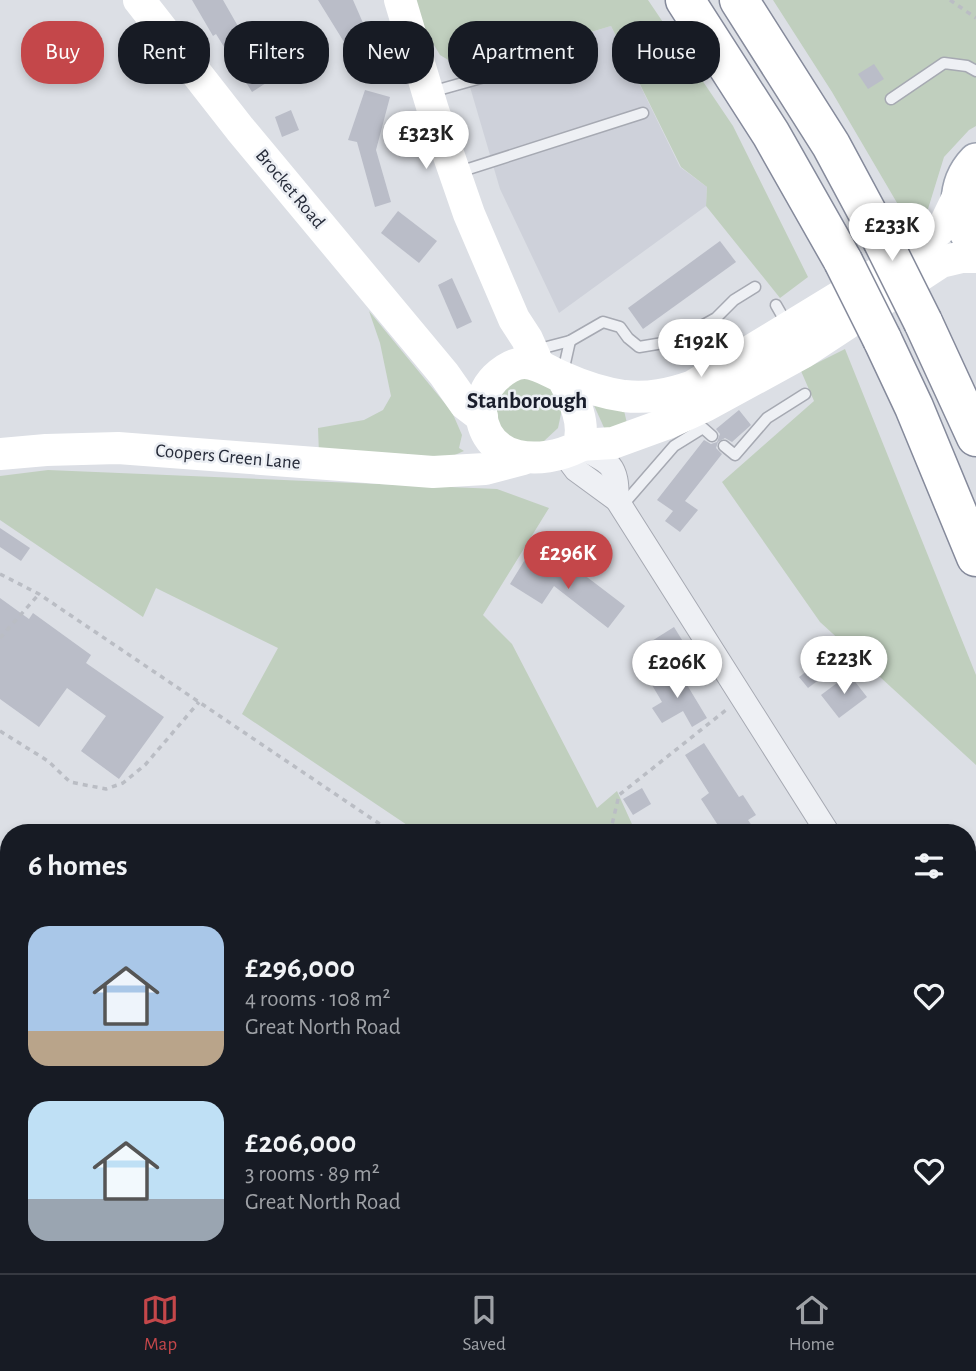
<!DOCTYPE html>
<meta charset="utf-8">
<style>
:root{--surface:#171b24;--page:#20242c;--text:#f1f3f6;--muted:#9ea1a6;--line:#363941;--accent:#c4474a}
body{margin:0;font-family:"Alegreya Sans",sans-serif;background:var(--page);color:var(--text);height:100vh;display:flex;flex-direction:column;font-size:26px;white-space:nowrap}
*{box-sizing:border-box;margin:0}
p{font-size:23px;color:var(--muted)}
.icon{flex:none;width:38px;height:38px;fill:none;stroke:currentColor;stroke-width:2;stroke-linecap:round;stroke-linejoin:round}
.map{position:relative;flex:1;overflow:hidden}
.side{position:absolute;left:0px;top:824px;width:976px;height:450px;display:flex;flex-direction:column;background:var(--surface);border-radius:28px 28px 0 0;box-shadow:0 4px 10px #0003}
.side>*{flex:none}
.guide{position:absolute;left:21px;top:21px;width:934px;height:63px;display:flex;gap:14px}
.price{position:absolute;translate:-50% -60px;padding:0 16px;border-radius:24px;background:#fff;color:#222;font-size:23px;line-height:46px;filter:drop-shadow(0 2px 4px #0008)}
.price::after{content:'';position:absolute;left:50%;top:42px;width:21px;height:16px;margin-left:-10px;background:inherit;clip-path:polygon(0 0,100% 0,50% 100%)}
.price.active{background:var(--accent);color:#fff}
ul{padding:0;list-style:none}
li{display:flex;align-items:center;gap:21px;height:175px;padding:0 28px}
li span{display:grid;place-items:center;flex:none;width:196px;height:140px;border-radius:21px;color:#555}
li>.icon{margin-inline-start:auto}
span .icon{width:84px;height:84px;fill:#fffc;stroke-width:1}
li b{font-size:30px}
h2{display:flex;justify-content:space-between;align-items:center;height:84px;padding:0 28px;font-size:30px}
.tag{padding:0 24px;border-radius:28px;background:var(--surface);box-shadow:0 4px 10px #0003;font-size:24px;line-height:63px}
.tag.active{background:var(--accent);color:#fff}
.menu{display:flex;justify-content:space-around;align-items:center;height:98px;border-top:2px solid var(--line);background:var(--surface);font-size:19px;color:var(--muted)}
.menu a{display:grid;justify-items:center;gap:4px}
.menu .active{color:var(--accent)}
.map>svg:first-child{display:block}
.built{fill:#ced1da}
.green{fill:#c0cfbe}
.building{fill:#babdc8}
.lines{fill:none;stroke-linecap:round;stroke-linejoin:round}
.lane-casing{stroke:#a6a9b2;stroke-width:13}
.street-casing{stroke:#a6a9b2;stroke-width:25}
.primary-casing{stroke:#9ca2b0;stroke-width:38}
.highway-casing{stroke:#858a9b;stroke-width:41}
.path{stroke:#babdc4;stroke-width:3.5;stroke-dasharray:5 5;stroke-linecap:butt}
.lane{stroke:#eef0f4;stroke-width:10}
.street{stroke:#eef0f4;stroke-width:23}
.secondary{stroke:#fff;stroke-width:32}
.primary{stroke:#fff;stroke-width:35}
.highway{stroke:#fff;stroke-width:38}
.highway-bridge-casing{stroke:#858a9b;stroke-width:41;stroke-linecap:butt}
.highway-bridge{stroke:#fff;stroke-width:38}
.labels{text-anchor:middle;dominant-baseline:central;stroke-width:5;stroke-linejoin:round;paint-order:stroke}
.street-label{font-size:19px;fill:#272c3a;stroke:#ebeef3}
.quarter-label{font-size:23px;font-weight:bold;fill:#191d2b;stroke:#ebeef3}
</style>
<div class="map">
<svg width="976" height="1273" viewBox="0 0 976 1273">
<rect width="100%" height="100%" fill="#dcdfe5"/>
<!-- built -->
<path class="built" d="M 611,26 L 680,167 L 707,187 L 706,206 L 559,313 L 500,189 L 465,70 Z"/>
<!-- green -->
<g class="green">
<path d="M 413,0 L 648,0 L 733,126 L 808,277 L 780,298 L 706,206 L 707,187 L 681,167 L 611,26 L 465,70 L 440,55 L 418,19 Z"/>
<path d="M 773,0 L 976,0 L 976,126 L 969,130 L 944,157 L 928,209 L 910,225 L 832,92 Z"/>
<path d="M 369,311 L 452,412 L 462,435 L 459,448 L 464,451 L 441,461 L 319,454 L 318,428 L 364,420 L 383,410 L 391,396 L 380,343 Z"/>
<path d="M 845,349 L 976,675 L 976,765 L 820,622 L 722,482 L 814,401 L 801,371 Z"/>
<path d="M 521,377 L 549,384 L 562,409 L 558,428 L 543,442 L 514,443 L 494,421 L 498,393 Z"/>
<path d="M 592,401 L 623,406 L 628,428 L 606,432 Z"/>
<path d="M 48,470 L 497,489 L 549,508 L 483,615 L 512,644 L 597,808 L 617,791 L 636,833 L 419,833 L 242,714 L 278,648 L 156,588 L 143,617 L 0,520 L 0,476 Z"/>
</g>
<!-- building -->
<g class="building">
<path d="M 192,0 L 223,0 L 259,63 L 254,65 L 266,83 L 252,92 L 216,34 L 213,36 Z"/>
<path d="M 318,0 L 353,0 L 381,64 L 358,74 L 346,41 L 344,42 Z"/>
<path d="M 874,64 L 884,79 L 868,89 L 858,74 Z"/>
<path d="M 365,90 L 390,97 L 376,150 L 391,202 L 375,207 L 357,142 L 348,140 Z"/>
<path d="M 291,110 L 299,130 L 282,137 L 275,117 Z"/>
<path d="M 398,211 L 437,241 L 419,263 L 381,233 Z"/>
<path d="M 720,241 L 736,262 L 643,329 L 628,308 Z"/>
<path d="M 452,278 L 472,322 L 457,329 L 438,285 Z"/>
<path d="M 739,410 L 751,425 L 732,442 L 725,438 L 718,442 L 716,448 L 722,454 L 685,501 L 698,510 L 680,532 L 665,521 L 673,511 L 657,500 L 704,440 L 711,444 L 717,442 L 720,434 L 716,429 Z"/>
<path d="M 0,528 L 30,548 L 21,561 L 0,547 Z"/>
<path d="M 526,558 L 557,577 L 561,570 L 574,577 L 579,571 L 625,606 L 608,628 L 554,586 L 542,604 L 510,584 Z"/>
<path d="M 0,598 L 29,619 L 33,613 L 91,655 L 86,663 L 164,717 L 119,779 L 81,751 L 106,716 L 67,688 L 39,727 L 0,699 Z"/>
<path d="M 674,627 L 687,648 L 660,664 L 647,644 Z"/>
<path d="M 815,665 L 824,676 L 808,688 L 799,677 Z"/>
<path d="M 678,670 L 707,718 L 692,727 L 683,711 L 662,723 L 652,708 L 662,702 L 652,685 Z"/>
<path d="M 849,674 L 867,697 L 839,718 L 821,695 Z"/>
<path d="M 704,743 L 739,797 L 743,795 L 756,815 L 748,820 L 757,833 L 723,833 L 701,799 L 709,793 L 685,755 Z"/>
<path d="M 642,788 L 651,804 L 633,815 L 623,799 Z"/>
</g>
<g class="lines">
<defs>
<g id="lane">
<path d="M 431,92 L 555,57"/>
<path d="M 891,99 L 944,63 L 967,66 L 976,71"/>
<path d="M 459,172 L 643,113"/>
<path d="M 776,305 L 788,326"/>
<path d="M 541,357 L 547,347 L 570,341 L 603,322 L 620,327 L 628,338 L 639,347 L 663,343 L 698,328 L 716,318 L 734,300 L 755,287"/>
<path d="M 563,372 L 570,341"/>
<path d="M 724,446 L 735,455 L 767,418 L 805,394"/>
<path d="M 621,507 L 674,446 L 703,428 L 712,436"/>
</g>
<g id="street">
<path d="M 578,447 C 609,461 618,464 617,500"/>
<path d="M 564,454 L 576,470 L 617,500 L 828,833"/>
</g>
<path id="primary" d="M 976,161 C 954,184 953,221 976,244"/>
<g id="highway">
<path d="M 685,0 L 771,134 L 843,261"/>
<path d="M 739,0 L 831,145 L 882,240"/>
<path d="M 923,322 L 976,437"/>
<path d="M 882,339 L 914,407 L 976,557"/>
</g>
</defs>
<!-- lane casing -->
<use href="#lane" class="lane-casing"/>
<!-- street casing -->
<use href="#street" class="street-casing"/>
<!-- primary casing -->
<use href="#primary" class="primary-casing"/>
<!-- highway casing -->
<use href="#highway" class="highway-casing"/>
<!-- path -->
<g class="path">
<path d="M 950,0 L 976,18"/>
<path d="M 0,574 L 39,594 L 393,833"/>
<path d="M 0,638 L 39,594"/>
<path d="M 0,731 L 48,761 L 70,782 L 106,789 L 123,783 L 145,765 L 199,702"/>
<path d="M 610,833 L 619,795 L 726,710"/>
<path d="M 571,1273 L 571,1265"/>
</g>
<!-- lane -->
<use href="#lane" class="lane"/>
<!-- street -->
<use href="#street" class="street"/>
<!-- secondary -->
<g class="secondary">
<path d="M 139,0 L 240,129 L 444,374 L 465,404 L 482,417"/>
<path d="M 400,0 L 433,110 L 469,214 L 514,319 L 527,339 L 538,364"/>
<path d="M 562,377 C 573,398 587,422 578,447 C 542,465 485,464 481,412 C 481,400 486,387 495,378 C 522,353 534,364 562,377 C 582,386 603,393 624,396 C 649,399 670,394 693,386 L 921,247 L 945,224 L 959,195"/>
<path d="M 579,445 L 613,443 L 668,423 L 705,406 L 804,352 L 941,262 L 962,257 L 976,257"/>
<path d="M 0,454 L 46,450 L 118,448 L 433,472 L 485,469 L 523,459"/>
</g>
<!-- primary -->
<use href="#primary" class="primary"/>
<!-- highway -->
<use href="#highway" class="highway"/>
<defs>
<g id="highway-bridge">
<path d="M 882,240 L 923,322"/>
<path d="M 843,261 L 882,339"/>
</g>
</defs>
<!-- highway-bridge casing -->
<use href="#highway-bridge" class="highway-bridge-casing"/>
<!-- highway-bridge -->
<use href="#highway-bridge" class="highway-bridge"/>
</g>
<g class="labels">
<!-- street labels -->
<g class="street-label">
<text transform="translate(290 189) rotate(50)">Brocket Road</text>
<text transform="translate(228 457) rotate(5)">Coopers Green Lane</text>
</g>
<!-- quarter labels -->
<g class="quarter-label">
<text x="527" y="401">Stanborough</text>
</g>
</g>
</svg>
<b class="price" style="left:426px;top:171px">£323K</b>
<b class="price" style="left:892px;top:263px">£233K</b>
<b class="price" style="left:701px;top:379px">£192K</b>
<b class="price active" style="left:568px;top:591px">£296K</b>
<b class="price" style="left:844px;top:696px">£223K</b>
<b class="price" style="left:677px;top:700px">£206K</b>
<div class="guide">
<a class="tag active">Buy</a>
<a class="tag">Rent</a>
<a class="tag">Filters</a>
<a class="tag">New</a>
<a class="tag">Apartment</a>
<a class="tag">House</a>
</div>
<section class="side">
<h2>6 homes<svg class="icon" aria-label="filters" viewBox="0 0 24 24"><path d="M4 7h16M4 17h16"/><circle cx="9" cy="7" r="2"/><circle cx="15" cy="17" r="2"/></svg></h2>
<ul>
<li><span style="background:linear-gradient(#a9c7e8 75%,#b9a48a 0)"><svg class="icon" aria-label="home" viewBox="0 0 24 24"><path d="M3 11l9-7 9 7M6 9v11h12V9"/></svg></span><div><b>£296,000</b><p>4 rooms · 108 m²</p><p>Great North Road</p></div><svg class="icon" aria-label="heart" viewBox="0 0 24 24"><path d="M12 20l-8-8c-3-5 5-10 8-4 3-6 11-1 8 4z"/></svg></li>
<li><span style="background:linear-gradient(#bfe0f5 70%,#9aa5b1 0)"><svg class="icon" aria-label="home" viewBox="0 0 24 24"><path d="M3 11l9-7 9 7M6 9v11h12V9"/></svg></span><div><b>£206,000</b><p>3 rooms · 89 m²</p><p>Great North Road</p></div><svg class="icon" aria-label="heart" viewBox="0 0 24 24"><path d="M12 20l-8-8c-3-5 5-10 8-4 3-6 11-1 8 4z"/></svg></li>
</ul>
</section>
</div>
<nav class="menu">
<a class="active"><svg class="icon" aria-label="map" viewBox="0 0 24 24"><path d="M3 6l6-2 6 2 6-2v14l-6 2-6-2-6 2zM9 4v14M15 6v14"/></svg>Map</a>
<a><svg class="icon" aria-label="saved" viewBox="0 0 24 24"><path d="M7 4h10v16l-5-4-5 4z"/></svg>Saved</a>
<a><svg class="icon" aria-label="home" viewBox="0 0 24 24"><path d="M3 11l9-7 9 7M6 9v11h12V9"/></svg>Home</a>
</nav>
